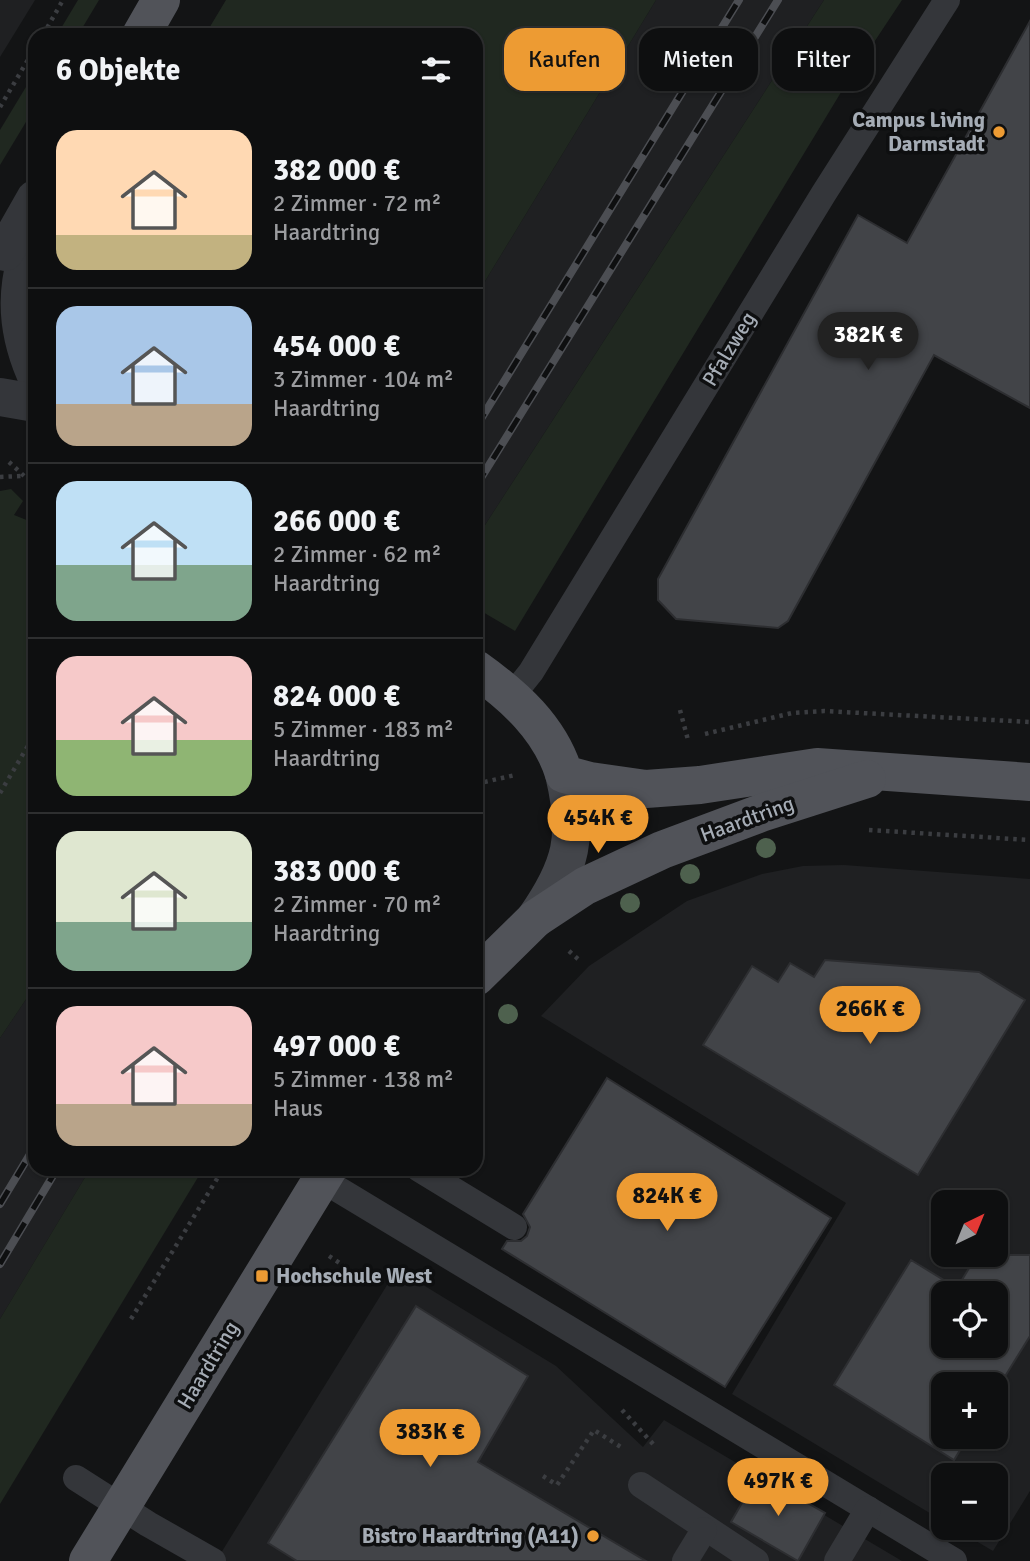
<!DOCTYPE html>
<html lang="de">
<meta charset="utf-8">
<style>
:root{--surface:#0e0f10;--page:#1c1d1e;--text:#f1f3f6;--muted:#9b9c9f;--line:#2e2f30;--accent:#ed9b33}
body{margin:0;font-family:Signika,sans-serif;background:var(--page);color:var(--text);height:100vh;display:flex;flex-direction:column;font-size:26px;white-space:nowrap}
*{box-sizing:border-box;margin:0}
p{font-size:23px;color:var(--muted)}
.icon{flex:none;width:38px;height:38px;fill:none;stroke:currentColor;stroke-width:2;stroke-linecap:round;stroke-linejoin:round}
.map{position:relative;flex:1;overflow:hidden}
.sheet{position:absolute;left:28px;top:28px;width:455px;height:1148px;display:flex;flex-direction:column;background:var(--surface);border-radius:21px;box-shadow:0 2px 5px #0004,0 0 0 2px var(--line)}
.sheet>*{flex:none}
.top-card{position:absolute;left:504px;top:28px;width:420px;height:63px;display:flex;gap:14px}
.needle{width:46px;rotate:43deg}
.controls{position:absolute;left:931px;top:1190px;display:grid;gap:14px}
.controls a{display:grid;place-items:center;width:77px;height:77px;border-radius:14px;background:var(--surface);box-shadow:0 2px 5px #0004,0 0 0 2px var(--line);font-size:35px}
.price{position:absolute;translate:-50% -60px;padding:0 16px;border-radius:24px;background:var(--accent);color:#111;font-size:23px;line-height:46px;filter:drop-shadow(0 2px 4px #0008)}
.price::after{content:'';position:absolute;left:50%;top:42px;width:21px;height:16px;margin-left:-10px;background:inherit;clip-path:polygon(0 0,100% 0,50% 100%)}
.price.active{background:#222;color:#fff}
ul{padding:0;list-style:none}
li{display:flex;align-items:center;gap:21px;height:175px;padding:0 28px}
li+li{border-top:2px solid var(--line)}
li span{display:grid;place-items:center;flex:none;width:196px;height:140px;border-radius:21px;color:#555}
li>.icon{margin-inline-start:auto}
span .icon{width:84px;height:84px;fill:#fffc;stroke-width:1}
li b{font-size:30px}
h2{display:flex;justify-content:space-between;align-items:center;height:84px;padding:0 28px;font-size:30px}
.chip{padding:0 24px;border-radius:21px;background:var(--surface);box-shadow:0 2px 5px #0004,0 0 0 2px var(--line);font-size:24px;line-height:63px}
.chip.active{background:var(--accent);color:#111}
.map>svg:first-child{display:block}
.built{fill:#1f2022;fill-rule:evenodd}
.green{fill:#202820}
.building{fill:#424448;stroke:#2d2e31;stroke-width:2;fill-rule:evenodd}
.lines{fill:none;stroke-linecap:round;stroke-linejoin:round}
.path{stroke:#3b3d41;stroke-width:4.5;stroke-dasharray:3.5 5;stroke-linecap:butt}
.service{stroke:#34363a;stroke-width:26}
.tertiary{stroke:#34363a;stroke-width:38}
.secondary{stroke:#43454a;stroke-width:38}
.primary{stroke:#515359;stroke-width:38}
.rail-casing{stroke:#4c4e53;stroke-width:8}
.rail{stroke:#0e0f10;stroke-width:5;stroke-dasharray:16;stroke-linecap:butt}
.tree{fill:#4e614e}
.poi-dot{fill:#ed9b33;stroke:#0e0f10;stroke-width:2.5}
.labels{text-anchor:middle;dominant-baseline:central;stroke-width:7;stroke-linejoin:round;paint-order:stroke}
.poi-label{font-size:21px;font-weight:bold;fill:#a5acb5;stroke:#0e0f10;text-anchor:end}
.street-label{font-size:21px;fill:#a5acb5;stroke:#0e0f10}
</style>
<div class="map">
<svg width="1030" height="1561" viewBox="0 0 1030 1561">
<rect width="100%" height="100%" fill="#131415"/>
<!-- built -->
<g class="built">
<path d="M 0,0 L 35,0 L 0,57 Z"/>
<path d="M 656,0 L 824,0 L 476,539 L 476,296 Z"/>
<path d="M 844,865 L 1030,879 L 1030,1491 L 993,1551 L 954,1528 L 996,1528 L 996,1475 L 943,1475 L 943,1521 L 732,1394 L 846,1203 L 541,1016 L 589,966 L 687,901 L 762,874 L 803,866 ZM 943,1202 L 996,1202 L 996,1255 L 943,1255 ZM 943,1293 L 996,1293 L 996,1346 L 943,1346 ZM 943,1384 L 996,1384 L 996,1437 L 943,1437 Z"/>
<path d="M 35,986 L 35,1169 L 90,1169 L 0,1319 L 0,1038 Z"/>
<path d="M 397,1269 L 556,1366 L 643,1447 L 664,1420 L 902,1561 L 216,1561 Z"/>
</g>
<!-- green -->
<g class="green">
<path d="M 78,0 L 99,0 L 78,35 L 57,35 Z"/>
<path d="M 226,0 L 656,0 L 476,296 L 476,35 L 205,35 Z"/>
<path d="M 824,0 L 902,0 L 843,89 L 515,631 L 476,608 L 476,539 Z"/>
<path d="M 35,72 L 35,107 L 0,165 L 0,130 Z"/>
<path d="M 11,489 L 23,501 L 14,515 L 29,521 L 35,519 L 35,986 L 0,1038 L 0,491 Z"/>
<path d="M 90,1169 L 203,1169 L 0,1504 L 0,1319 Z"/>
</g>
<!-- building -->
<g class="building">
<path d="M 1030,21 L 1030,408 L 934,355 L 788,621 L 778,628 L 676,619 L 658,600 L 658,579 L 858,215 L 907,243 Z"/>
<path d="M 825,960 L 979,972 L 1025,1000 L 918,1175 L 703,1045 L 752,966 L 778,982 L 790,963 L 814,977 Z"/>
<path d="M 607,1078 L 831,1218 L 725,1387 L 502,1249 L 507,1241 L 521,1241 L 527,1236 L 530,1227 L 523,1214 Z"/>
<path d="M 977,1255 L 1030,1255 L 1030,1336 L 996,1391 L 996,1384 L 943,1384 L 943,1437 L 968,1437 L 954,1460 L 834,1385 L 911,1260 L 957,1288 ZM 943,1293 L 996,1293 L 996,1346 L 943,1346 Z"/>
<path d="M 416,1306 L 528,1376 L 478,1462 L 646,1561 L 297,1561 L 268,1543 Z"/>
<path d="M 758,1475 L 825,1513 L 798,1561 L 731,1522 Z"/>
</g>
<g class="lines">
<!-- path -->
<g class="path">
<path d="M 43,35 L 63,0"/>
<path d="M 0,107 L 35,48"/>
<path d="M 9,462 L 35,486"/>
<path d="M 0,477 L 21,476"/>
<path d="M 680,710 L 688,740"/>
<path d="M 705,734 L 792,713 L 824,711 L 1030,722"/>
<path d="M 476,757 L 479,756"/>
<path d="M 476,784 L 515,775"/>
<path d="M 0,793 L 35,734"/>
<path d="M 869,830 L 1030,840"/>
<path d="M 569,951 L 579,960"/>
<path d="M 329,1256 L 344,1266"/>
<path d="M 131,1319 L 223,1169"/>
<path d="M 622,1410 L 654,1445"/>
<path d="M 543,1476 L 557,1485 L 594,1430 L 624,1449"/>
</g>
<!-- service -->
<g class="service">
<path d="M 511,697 L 531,672 L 824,193 L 947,0"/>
<path d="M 419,1169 L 514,1227"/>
<path d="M 321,1179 L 954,1561"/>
<path d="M 76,1478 L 148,1524 L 213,1561"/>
<path d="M 641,1485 L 756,1561"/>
<path d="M 685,1561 L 704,1530"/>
<path d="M 837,1561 L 868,1509"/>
</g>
<!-- tertiary -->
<g class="tertiary">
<path d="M 35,232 C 15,282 14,324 35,373"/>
<path d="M 5,252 L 35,199"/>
<path d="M 0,397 L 35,403"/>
</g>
<!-- secondary -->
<path class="secondary" d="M 535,919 C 572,866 579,836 564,774"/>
<!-- primary -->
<g class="primary">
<path d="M 141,35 L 161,0"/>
<path d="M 476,669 C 514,696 550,728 564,774 L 590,781 L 646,789 L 700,785 L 817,767 L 1030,782"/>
<path d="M 476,977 L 535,919 L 585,886 L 662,850 L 761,813 L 867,779"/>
<path d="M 88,1561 L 328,1169"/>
</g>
<defs>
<g id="rail">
<path d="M 476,427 L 739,0"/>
<path d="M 476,486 L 778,0"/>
<path d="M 0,1204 L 35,1146"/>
<path d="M 0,1264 L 57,1169"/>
</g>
</defs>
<!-- rail casing -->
<use href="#rail" class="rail-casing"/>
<!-- rail -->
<use href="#rail" class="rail"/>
</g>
<!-- trees -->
<g class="tree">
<circle cx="766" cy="848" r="10"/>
<circle cx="690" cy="874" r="10"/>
<circle cx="630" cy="903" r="10"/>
<circle cx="508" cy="1014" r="10"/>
</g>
<!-- markers -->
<g class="poi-dot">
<circle cx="999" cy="132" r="7"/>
<rect x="255" y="1269" width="14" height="14" rx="3.5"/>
<circle cx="593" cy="1536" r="7"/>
</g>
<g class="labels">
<!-- poi labels -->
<g class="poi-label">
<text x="985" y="120">Campus Living<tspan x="985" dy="24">Darmstadt</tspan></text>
<text x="276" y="1276" text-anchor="start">Hochschule West</text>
<text x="579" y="1536">Bistro Haardtring (A11)</text>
</g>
<!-- street labels -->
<g class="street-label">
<text transform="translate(729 349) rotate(-59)">Pfalzweg</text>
<text transform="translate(747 819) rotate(-20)">Haardtring</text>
<text transform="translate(208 1365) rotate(-59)">Haardtring</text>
</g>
</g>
</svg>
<div class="controls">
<a><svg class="needle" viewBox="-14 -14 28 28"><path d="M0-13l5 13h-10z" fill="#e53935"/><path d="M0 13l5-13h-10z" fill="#9b9c9f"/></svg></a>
<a><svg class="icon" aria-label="locate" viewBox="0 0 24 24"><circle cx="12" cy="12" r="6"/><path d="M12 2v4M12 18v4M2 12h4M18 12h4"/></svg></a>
<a>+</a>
<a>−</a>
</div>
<b class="price active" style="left:868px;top:372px">382K €</b>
<b class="price" style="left:598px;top:855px">454K €</b>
<b class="price" style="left:870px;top:1046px">266K €</b>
<b class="price" style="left:667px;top:1233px">824K €</b>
<b class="price" style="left:430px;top:1469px">383K €</b>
<b class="price" style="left:778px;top:1518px">497K €</b>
<div class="top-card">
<a class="chip active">Kaufen</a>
<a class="chip">Mieten</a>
<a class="chip">Filter</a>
</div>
<section class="sheet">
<h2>6 Objekte<svg class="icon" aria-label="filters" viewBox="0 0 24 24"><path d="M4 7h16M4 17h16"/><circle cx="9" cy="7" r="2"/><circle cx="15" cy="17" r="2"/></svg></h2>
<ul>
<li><span style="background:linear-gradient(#ffd9b3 75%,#c2b280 0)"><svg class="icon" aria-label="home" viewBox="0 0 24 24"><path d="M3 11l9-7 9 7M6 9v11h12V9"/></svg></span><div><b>382 000 €</b><p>2 Zimmer · 72 m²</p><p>Haardtring</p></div></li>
<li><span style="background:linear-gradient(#a9c7e8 70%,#b9a48a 0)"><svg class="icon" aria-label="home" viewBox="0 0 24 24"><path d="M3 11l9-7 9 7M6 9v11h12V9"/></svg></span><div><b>454 000 €</b><p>3 Zimmer · 104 m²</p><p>Haardtring</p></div></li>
<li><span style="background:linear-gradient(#bfe0f5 60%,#7fa58c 0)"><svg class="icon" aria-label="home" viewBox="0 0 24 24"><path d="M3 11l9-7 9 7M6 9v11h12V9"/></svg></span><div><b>266 000 €</b><p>2 Zimmer · 62 m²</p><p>Haardtring</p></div></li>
<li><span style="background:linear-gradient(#f6c9c9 60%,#8fb573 0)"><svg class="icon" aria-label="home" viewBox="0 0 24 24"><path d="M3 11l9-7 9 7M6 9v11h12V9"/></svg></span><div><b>824 000 €</b><p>5 Zimmer · 183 m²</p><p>Haardtring</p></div></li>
<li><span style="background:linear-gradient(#dfe7d0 65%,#7fa58c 0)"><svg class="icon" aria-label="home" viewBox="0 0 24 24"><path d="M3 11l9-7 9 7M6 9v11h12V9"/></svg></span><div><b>383 000 €</b><p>2 Zimmer · 70 m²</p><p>Haardtring</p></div></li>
<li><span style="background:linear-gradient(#f6c9c9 70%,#b9a48a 0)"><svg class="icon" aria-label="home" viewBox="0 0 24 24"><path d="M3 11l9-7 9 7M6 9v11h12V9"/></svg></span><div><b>497 000 €</b><p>5 Zimmer · 138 m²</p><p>Haus</p></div></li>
</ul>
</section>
</div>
